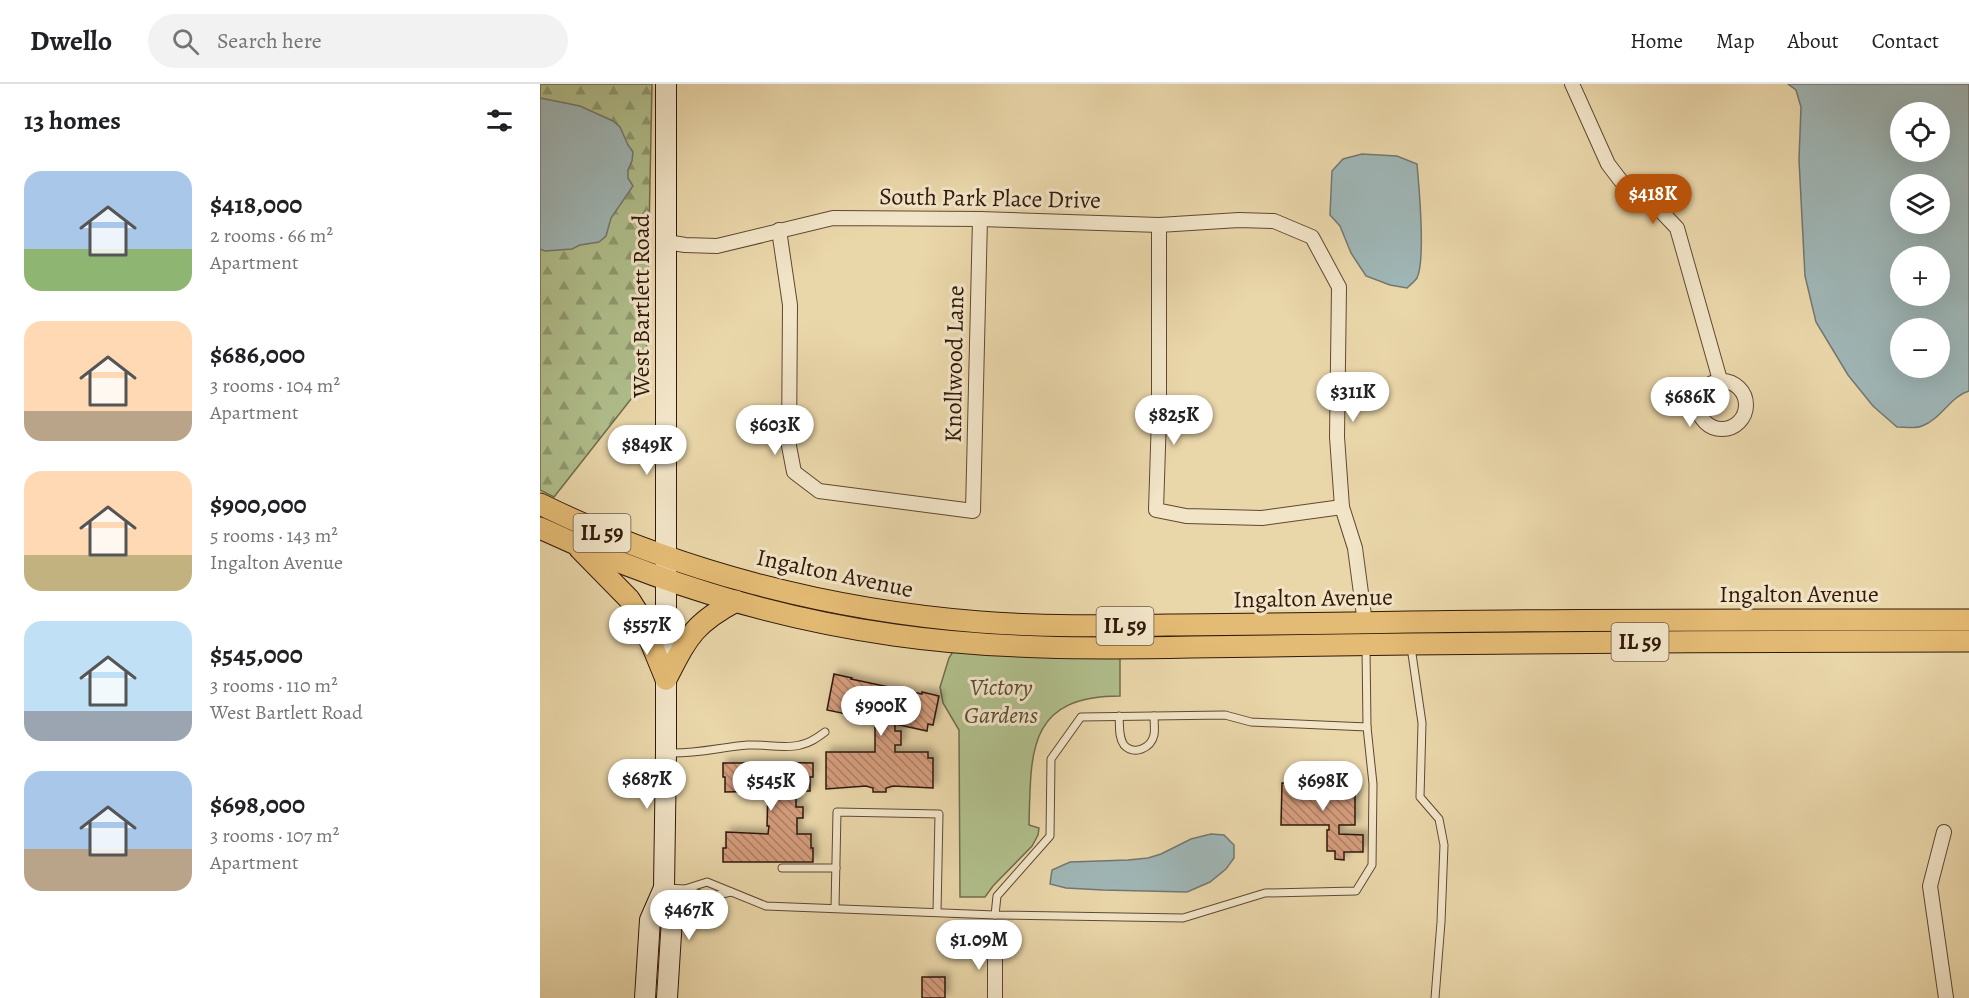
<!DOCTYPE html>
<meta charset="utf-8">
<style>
:root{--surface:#fff;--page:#f2f2f2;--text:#202124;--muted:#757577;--line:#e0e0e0;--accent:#b45309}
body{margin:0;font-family:Alegreya,serif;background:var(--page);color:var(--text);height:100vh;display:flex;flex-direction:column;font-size:22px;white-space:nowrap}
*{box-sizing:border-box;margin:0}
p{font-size:20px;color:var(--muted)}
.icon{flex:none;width:33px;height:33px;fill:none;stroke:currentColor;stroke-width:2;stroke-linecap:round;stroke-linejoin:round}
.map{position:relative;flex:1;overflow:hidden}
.panel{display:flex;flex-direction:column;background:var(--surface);width:540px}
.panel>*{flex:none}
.buttons{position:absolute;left:1350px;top:18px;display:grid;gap:12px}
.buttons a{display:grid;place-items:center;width:60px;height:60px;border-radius:50%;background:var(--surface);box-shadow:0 6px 24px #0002;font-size:30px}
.price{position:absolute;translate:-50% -51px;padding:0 14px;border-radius:21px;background:#fff;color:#222;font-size:20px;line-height:39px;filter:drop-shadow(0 2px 3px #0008)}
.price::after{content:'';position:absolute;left:50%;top:36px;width:18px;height:14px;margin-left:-9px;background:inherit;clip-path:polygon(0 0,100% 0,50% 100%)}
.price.active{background:var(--accent);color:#fff}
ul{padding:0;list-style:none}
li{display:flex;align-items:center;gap:18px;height:150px;padding:0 24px}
li span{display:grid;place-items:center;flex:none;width:168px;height:120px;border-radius:18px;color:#555}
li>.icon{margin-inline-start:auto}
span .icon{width:72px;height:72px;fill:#fffc;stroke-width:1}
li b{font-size:26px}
h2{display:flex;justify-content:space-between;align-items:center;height:72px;padding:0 24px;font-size:26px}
header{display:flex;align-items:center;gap:36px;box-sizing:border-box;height:84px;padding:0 30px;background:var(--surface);border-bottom:2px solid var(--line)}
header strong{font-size:28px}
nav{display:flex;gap:33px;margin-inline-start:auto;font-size:21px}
.search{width:420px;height:54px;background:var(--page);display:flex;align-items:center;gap:15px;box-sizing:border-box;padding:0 21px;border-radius:33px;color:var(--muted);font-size:22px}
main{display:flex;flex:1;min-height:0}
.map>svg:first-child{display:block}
.forest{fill:url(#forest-firs);stroke:#716c4b;stroke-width:1.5}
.green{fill:#b0bf8c;stroke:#716c4b;stroke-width:1.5}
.water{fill:#9fb6b6;stroke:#737771;stroke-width:1.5;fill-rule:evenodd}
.building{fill:url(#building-back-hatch);stroke:#32190a;stroke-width:1.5;filter:url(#shadow)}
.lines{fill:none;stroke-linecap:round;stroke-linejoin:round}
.lane-casing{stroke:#604832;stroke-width:9}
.street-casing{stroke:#604832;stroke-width:16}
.secondary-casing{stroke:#32190a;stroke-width:22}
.primary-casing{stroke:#32190a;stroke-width:23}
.lane{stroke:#f1e4c7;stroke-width:7}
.street{stroke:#f1e4c7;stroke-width:14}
.secondary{stroke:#f1e4c7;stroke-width:20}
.primary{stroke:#e4bb74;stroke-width:21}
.labels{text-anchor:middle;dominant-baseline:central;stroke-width:6;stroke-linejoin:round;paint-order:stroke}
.shield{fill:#f1e4c7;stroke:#6b5643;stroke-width:1.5}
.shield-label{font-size:22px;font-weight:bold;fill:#32190a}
.street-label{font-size:24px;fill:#32190a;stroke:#f1e4c7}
.park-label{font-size:24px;font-style:italic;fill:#584b31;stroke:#f1e4c7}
</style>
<header>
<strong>Dwello</strong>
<div class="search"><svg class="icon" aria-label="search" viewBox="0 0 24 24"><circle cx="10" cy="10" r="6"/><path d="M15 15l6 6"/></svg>Search here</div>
<nav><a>Home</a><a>Map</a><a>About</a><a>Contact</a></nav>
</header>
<main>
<section class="panel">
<h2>13 homes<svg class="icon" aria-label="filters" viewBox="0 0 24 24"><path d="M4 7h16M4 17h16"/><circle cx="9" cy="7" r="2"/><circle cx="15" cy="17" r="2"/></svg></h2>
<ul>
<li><span style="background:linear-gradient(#a9c7e8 65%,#8fb573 0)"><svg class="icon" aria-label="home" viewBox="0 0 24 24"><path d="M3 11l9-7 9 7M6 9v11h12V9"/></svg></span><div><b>$418,000</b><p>2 rooms · 66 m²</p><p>Apartment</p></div></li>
<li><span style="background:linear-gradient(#ffd9b3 75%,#b9a48a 0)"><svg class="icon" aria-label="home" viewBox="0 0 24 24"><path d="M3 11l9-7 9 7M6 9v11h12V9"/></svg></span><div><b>$686,000</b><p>3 rooms · 104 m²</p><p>Apartment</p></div></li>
<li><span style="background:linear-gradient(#ffd9b3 70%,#c2b280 0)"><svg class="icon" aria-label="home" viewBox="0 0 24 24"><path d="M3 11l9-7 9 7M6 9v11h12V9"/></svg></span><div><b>$900,000</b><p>5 rooms · 143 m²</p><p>Ingalton Avenue</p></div></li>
<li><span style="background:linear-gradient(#bfe0f5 75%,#9aa5b1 0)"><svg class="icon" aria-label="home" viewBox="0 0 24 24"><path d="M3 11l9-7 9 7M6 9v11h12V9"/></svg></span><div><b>$545,000</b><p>3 rooms · 110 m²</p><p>West Bartlett Road</p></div></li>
<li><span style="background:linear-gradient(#a9c7e8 65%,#b9a48a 0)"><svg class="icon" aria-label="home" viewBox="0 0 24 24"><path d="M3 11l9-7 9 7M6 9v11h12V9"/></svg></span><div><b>$698,000</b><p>3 rooms · 107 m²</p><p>Apartment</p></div></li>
</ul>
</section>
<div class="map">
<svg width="1429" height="914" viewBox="0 0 1429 914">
<defs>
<pattern id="forest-firs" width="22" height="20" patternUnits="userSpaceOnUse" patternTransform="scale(1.5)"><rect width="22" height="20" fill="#b0bf8c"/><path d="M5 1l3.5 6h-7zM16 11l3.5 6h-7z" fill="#909a71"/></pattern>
<pattern id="building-back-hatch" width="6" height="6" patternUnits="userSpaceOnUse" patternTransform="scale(1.5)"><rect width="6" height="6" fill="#d39c7b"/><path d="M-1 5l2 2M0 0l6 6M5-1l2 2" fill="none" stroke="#ac7e63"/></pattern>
<filter id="shadow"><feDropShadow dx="4.5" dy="-4.5" stdDeviation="3" flood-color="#0004"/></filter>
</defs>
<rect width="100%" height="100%" fill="#e9d6a9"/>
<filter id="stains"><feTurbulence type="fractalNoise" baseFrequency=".00333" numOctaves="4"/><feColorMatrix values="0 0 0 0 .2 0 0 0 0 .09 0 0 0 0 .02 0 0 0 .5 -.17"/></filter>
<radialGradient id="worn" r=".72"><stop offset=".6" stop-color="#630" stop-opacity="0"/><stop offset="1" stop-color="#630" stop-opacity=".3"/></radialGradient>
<!-- forest -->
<path class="forest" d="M 0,0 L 112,0 L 106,296 L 14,413 L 0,406 Z"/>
<!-- green -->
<path class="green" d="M 415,564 L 580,570 L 580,612 C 487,612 491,668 489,741 L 499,744 L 498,751 L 492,762 L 453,802 L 445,813 L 420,813 L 419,646 L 403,619 L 400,603 L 409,574 Z"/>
<!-- water -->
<g class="water">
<path d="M 1248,0 L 1429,0 L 1429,307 C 1411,312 1401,335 1382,342 C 1375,345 1365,343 1357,343 L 1333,322 L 1308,291 L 1276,238 L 1265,192 L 1259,76 L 1261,23 L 1256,6 ZM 1400,28 L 1400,68 L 1360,68 L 1360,28 ZM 1400,100 L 1400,140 L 1360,140 L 1360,100 ZM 1360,172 L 1400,172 L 1400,212 L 1360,212 ZM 1360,244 L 1400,244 L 1400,284 L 1360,284 Z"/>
<path d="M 0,14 L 40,22 L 73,37 L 80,43 L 88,61 L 93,68 L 92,77 L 88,86 L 88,94 L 93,102 L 71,134 L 66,152 L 59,158 L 40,161 L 32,165 L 5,167 L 0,165 Z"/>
<path d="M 822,70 L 857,72 L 877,80 C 879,103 886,175 877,194 C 875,197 870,201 867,204 L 850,201 L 826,192 L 811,169 L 800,142 L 790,131 L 792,87 L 803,75 Z"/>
<path d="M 671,750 L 684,751 L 694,761 L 694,774 L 686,785 L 670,798 L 647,808 L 563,806 L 526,804 L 510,800 L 512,786 L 530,778 L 588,776 L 608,774 L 621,770 L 651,755 Z"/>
</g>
<!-- building -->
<g class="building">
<path d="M 294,590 L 312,594 L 311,595 L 382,610 L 382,608 L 399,612 L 393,641 L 388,640 L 387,647 L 355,640 L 355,647 L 361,647 L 361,661 L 355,661 L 355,668 L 388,668 L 388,674 L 393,674 L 393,704 L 353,702 L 346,704 L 346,708 L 333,708 L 333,704 L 326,702 L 286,705 L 286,668 L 335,668 L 335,636 L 287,626 Z"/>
<path d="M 208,678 L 273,679 L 273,693 L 270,693 L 270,707 L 256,707 L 256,723 L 263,723 L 263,734 L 257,734 L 257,750 L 271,750 L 271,764 L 273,764 L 273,778 L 183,778 L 183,764 L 186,764 L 186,748 L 228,750 L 229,742 L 227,742 L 228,707 L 185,708 L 185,693 L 183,693 L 183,679 L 208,679 Z"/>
<path d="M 742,699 L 815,700 L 815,741 L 799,741 L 799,750 L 823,751 L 823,768 L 804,768 L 804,776 L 795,775 L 795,767 L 787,767 L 787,746 L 789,746 L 789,741 L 741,741 Z"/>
<rect x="382" y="893" width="23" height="21"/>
</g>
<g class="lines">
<defs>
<g id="lane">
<path d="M 871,563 L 882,639 L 880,713 L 899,735 L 904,761 L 901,838 L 895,914"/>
<path d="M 579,632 C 580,641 578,653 584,661 C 594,672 611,664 614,651 C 615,645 614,638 614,632"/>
<path d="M 129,669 C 156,670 182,663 208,661 C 225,660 244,665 260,661 C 270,659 277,654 285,648"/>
<path d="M 242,784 L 296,784"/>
<path d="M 126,804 L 145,805 L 168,813 L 191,808"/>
<path d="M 145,805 L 167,798 L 226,822 L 455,831 L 643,834 L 725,809 L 816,807 L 832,781 L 833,700 L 827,643"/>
<path d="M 295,824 L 297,728 L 399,730 L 397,828"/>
<path d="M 455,831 L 457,812 L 510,752 L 511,675 L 541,633 L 685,631 L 711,638 L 827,643 L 826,564"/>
</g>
<g id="street">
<path d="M 1032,0 L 1068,80 L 1081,97 L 1115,121 L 1137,144 L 1180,296"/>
<path d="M 619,141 L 619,332 L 616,426 L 646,432 L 722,434 L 802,423"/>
<path d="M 239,146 L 250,221 L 249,362 L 254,388 L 279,407 L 433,427 L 440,135"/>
<path d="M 127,158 L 145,161 L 177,162 L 293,134 L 440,135 L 619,141 L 699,136 L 734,137 L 772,153 L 799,203 L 797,353 L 802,423 L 815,464 L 825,539"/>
<circle cx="1182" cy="321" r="24"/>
<path d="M 1404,748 L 1390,802 L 1406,914"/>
<path d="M 455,859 L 455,914"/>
</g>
<g id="secondary">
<path d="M 126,0 L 126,669 L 124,804 L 132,834 L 127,914"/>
<path d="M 105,914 L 110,836 L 124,804"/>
</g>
<g id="primary">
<path d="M 0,420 C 137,487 288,526 440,538 C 503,543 566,542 629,541 C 709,540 789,540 869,538 C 1056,535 1242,536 1429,536"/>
<path d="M 0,444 C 112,496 231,534 354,551 C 452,565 552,565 651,563 C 724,562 796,561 869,560 C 1056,558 1242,557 1429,557"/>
<path d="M 40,465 L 89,515 L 101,534 L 126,595"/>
<path d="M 126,595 C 148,553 153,540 196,517"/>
</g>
</defs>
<!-- lane casing -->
<use href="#lane" class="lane-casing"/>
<!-- street casing -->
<use href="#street" class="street-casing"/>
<!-- secondary casing -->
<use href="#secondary" class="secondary-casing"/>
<!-- primary casing -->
<use href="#primary" class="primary-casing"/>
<!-- lane -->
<use href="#lane" class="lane"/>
<!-- street -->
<use href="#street" class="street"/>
<!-- secondary -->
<use href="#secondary" class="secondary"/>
<!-- primary -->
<use href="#primary" class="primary"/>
</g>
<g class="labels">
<!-- shield labels -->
<g class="shield">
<rect x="33.5" y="430" width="57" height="38" rx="4.5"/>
<rect x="556.5" y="523" width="57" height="38" rx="4.5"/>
<rect x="1071.5" y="539" width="57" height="38" rx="4.5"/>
</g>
<g class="shield-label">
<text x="62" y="449">IL 59</text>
<text x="585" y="542">IL 59</text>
<text x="1100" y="558">IL 59</text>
</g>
<!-- street labels -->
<g class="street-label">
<text transform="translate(450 114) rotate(1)">South Park Place Drive</text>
<text transform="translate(101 222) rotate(-90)">West Bartlett Road</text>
<text transform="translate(414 280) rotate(-89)">Knollwood Lane</text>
<text transform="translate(295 489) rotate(12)">Ingalton Avenue</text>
<text x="1259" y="510">Ingalton Avenue</text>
<text transform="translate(773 514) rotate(-1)">Ingalton Avenue</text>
</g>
<!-- park labels -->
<g class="park-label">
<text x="461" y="603">Victory<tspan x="461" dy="28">Gardens</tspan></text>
</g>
</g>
<rect width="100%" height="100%" filter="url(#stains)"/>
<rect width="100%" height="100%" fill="url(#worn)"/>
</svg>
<div class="buttons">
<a><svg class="icon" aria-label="locate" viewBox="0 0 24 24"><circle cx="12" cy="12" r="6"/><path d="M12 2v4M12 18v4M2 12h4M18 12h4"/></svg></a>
<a><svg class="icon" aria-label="layers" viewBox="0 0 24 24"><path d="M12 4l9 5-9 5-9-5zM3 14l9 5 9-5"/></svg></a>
<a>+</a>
<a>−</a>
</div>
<b class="price active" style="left:1113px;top:141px">$418K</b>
<b class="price" style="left:813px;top:339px">$311K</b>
<b class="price" style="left:1150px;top:344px">$686K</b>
<b class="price" style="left:634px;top:362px">$825K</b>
<b class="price" style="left:235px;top:372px">$603K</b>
<b class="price" style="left:107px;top:392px">$849K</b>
<b class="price" style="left:107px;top:572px">$557K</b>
<b class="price" style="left:341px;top:653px">$900K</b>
<b class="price" style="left:107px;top:726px">$687K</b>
<b class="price" style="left:231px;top:728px">$545K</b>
<b class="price" style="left:783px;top:728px">$698K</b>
<b class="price" style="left:149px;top:857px">$467K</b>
<b class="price" style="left:439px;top:887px">$1.09M</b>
</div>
</main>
